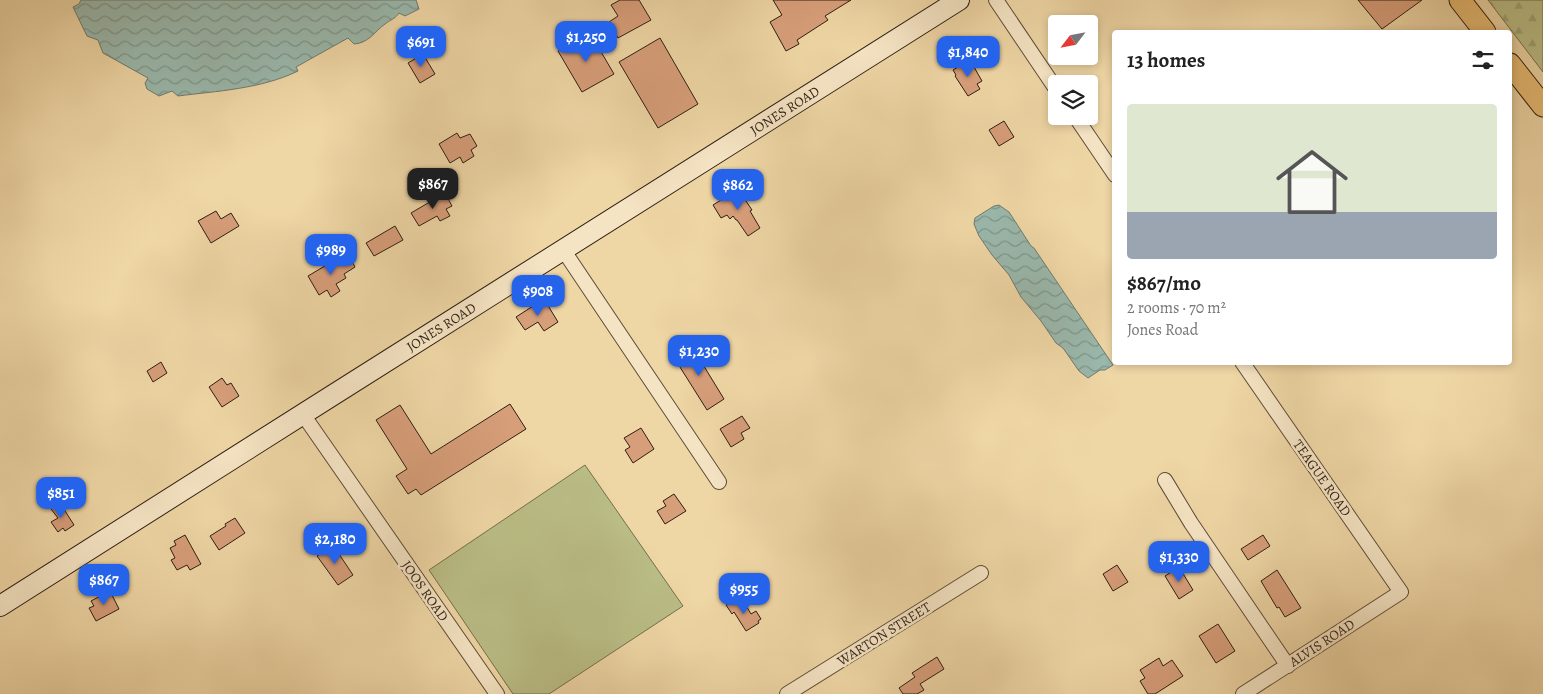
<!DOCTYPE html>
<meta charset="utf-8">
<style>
:root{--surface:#fff;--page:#f2f2f2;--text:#222;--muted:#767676;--accent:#2563eb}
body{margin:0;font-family:Alegreya,serif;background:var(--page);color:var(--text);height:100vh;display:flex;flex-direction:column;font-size:19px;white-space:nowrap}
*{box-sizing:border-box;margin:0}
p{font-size:16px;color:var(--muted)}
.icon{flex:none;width:28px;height:28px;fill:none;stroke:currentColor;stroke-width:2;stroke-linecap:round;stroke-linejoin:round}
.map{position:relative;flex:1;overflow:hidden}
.drawer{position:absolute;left:1112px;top:30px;width:400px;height:335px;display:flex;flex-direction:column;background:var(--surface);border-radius:5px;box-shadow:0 2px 8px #0003}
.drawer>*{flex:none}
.needle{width:32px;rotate:238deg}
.fabs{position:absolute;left:1048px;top:15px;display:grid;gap:10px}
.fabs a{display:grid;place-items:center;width:50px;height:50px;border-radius:5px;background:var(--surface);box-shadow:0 2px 8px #0003;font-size:25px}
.price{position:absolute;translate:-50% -42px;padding:0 11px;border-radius:10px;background:var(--accent);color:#fff;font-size:16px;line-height:32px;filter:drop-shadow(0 1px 2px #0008)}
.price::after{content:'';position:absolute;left:50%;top:30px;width:15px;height:11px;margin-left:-8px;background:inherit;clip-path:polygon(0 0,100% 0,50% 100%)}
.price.active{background:#222;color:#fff}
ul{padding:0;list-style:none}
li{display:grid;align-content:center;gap:10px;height:265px;padding:0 15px}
li span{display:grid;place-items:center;height:155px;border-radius:5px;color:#555}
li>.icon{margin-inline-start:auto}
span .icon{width:90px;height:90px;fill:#fffc;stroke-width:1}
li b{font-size:21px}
h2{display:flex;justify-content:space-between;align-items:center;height:60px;padding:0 15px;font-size:21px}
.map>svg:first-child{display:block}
.green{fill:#babd86;stroke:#746e4c}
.forest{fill:url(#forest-firs);stroke:#746e4c}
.water{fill:url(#water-waves);stroke:#6f7a6f}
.building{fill:#d79e7a;stroke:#2e1e13}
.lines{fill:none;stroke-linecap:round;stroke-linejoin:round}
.street-casing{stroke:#5e4c38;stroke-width:16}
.secondary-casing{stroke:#2e1e13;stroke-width:22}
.primary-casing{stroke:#2e1e13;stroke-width:23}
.street{stroke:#f5e4c4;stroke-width:14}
.secondary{stroke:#f5e4c4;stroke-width:20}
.primary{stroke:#e8bb72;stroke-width:21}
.labels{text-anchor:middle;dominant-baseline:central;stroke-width:5;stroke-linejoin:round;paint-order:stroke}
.street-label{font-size:14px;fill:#2e1e13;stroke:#f5e4c4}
</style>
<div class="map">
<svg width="1543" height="694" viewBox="0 0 1543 694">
<defs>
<pattern id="forest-firs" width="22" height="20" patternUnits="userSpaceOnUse" patternTransform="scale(1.25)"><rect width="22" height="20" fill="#babd86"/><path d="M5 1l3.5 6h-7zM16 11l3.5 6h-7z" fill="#a0a273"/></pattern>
<pattern id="water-waves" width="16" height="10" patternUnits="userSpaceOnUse" patternTransform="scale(1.25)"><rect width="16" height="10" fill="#9ab8ac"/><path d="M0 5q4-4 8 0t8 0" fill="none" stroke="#7e958b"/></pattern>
</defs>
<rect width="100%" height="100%" fill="#efd6a5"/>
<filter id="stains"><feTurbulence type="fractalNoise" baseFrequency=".004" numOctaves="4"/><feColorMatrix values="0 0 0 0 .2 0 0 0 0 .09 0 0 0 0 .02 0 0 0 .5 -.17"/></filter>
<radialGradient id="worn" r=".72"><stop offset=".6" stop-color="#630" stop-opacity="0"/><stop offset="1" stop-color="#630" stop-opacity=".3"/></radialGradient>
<!-- green -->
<path class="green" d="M 585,465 L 683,606 L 549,694 L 513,694 L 429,570 Z"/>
<!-- forest -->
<path class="forest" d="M 1488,0 L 1543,0 L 1543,72 Z"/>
<!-- water -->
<g class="water">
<path d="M 81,0 L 416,0 L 419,9 L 405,16 L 399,13 C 395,19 390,20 385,24 C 374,32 369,43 354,44 L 348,38 L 296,67 L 298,71 C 261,89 217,91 178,96 L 172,91 L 159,96 L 147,89 L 145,83 L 148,78 L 103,53 L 98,40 L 87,36 L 73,7 L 79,4 Z"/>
<path d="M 999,205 L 1009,212 L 1031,246 L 1034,248 L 1113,365 L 1105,370 L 1100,370 L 1088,378 L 1079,371 L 1063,348 L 1056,343 L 1041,321 L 1021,297 L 1009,275 L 992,255 L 979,236 L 974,224 L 975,218 L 994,206 Z"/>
</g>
<!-- building -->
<g class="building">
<path d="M 620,0 L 639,0 L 651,20 L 618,38 L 609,22 L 618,16 L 611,5 Z"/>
<path d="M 773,0 L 851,0 L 825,16 L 828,20 L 797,40 L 799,44 L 786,51 L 770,22 L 782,15 Z"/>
<path d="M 1358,0 L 1422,0 L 1382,29 Z"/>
<path d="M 590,33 L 614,74 L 582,92 L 558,51 Z"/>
<path d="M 660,38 L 698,104 L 658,128 L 619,62 Z"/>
<path d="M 423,54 L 435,74 L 420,83 L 408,63 Z"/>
<path d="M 970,60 L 982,81 L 977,84 L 980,89 L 968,96 L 955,76 L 956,75 L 953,70 Z"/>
<path d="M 1004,121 L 1014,137 L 999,146 L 989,130 Z"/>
<path d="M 457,133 L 460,138 L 470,134 L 477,146 L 471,150 L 474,156 L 463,163 L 460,157 L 450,163 L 439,144 Z"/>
<path d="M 740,188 L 748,200 L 746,201 L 752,210 L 750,211 L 760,228 L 748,236 L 737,220 L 736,220 L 733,216 L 730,219 L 727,215 L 721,218 L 713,205 Z"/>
<path d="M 445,193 L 452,206 L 446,209 L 450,216 L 440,221 L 437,216 L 419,226 L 411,213 Z"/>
<path d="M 216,211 L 221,219 L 231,213 L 239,226 L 211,243 L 198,221 Z"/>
<path d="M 395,226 L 403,240 L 374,256 L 366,243 Z"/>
<path d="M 349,256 L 355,267 L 344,274 L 346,278 L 336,284 L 340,291 L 331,297 L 327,290 L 319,295 L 308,276 L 335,260 L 337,263 Z"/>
<path d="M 544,299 L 558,322 L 544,331 L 538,322 L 525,330 L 516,317 Z"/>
<path d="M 691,345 L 724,399 L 707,410 L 673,356 Z"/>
<path d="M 161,362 L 167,373 L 153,382 L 147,371 Z"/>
<path d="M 222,378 L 227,385 L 231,383 L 239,396 L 222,407 L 209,387 Z"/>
<path d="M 510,404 L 526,429 L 421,495 L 416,489 L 408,494 L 396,476 L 407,469 L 376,420 L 400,405 L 431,454 Z"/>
<path d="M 742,416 L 750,428 L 741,433 L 744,439 L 731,447 L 720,429 Z"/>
<path d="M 641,428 L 654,449 L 633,463 L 625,450 L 630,447 L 624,438 Z"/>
<path d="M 674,494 L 686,511 L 665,524 L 657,511 L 666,506 L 663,501 Z"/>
<path d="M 60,503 L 74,525 L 65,531 L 63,528 L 58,532 L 51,522 L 58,518 L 51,509 Z"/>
<path d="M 235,518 L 245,533 L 219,550 L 210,536 L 226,526 L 225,524 Z"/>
<path d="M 185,535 L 201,564 L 190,570 L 187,565 L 177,570 L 171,560 L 175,558 L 170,548 L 176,545 L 174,541 Z"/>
<path d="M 1263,535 L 1270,546 L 1248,560 L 1241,549 Z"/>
<path d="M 333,545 L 353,575 L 338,585 L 317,556 Z"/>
<path d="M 1117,565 L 1128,582 L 1113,591 L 1103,574 Z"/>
<path d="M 1179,567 L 1193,590 L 1179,599 L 1165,576 Z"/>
<path d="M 1277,570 L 1301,608 L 1285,617 L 1279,607 L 1277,608 L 1261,581 Z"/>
<path d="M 110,591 L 119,609 L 96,621 L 89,608 L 94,606 L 91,601 Z"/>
<path d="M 735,599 L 738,605 L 744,602 L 751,614 L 756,611 L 761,619 L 758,621 L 759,623 L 746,631 L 734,612 L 732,614 L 726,605 Z"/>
<path d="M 1218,624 L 1235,651 L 1216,663 L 1199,636 Z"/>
<path d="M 937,657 L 944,669 L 920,684 L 924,690 L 917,694 L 903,694 L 899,688 L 915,677 L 912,673 Z"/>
<path d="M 1159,658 L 1163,666 L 1172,660 L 1183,676 L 1155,694 L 1148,694 L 1140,681 L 1145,678 L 1140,670 Z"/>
</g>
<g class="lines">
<defs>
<g id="street">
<path d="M 996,0 L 1056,89"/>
<path d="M 1075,116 L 1115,175"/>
<path d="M 564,251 L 719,482"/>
<path d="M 1242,362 L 1401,592 L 1243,694"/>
<path d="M 302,413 L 497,694"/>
<path d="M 1165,480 L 1191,523 L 1288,666"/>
<path d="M 787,694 L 981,573"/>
</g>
<g id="secondary">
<path id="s1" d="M 0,606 C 319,403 640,202 959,0"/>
</g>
<g id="primary">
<path d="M 1460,0 L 1485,32"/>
<path d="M 1510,64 L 1543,106"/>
</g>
</defs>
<!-- street casing -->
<use href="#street" class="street-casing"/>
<!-- secondary casing -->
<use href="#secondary" class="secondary-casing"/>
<!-- primary casing -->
<use href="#primary" class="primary-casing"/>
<!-- street -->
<use href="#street" class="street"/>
<!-- secondary -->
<use href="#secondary" class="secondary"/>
<!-- primary -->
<use href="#primary" class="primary"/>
</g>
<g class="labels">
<!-- street labels -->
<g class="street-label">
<text stroke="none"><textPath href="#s1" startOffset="928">JONES ROAD</textPath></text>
<text stroke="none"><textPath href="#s1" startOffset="522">JONES ROAD</textPath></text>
<text transform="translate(1322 478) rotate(55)">TEAGUE ROAD</text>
<text transform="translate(425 591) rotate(55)">JOOS ROAD</text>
<text transform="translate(884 634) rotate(-32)">WARTON STREET</text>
<text transform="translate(1322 643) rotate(-33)">ALVIS ROAD</text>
</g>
</g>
<rect width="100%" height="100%" filter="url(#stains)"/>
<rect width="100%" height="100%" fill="url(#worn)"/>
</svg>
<div class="fabs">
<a><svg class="needle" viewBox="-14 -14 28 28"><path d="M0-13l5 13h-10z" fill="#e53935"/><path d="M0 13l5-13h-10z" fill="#767676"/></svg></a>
<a><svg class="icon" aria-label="layers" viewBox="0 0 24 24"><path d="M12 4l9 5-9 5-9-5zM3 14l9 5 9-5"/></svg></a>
</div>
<b class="price" style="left:586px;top:63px">$1,250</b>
<b class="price" style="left:421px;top:68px">$691</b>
<b class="price" style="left:968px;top:78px">$1,840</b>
<b class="price active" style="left:433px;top:210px">$867</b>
<b class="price" style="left:738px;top:211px">$862</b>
<b class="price" style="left:331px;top:276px">$989</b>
<b class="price" style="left:538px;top:317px">$908</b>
<b class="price" style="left:699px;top:377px">$1,230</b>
<b class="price" style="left:61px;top:519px">$851</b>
<b class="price" style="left:335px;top:565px">$2,180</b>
<b class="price" style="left:1179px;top:583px">$1,330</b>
<b class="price" style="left:104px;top:606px">$867</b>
<b class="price" style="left:744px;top:615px">$955</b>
<section class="drawer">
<h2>13 homes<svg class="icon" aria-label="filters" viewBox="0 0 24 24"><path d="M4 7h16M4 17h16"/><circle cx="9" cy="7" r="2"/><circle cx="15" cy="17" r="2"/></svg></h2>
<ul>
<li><span style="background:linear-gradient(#dfe7d0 70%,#9aa5b1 0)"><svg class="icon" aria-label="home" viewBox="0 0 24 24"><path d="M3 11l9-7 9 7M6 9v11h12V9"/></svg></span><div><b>$867/mo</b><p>2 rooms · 70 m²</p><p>Jones Road</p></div></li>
</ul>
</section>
</div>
